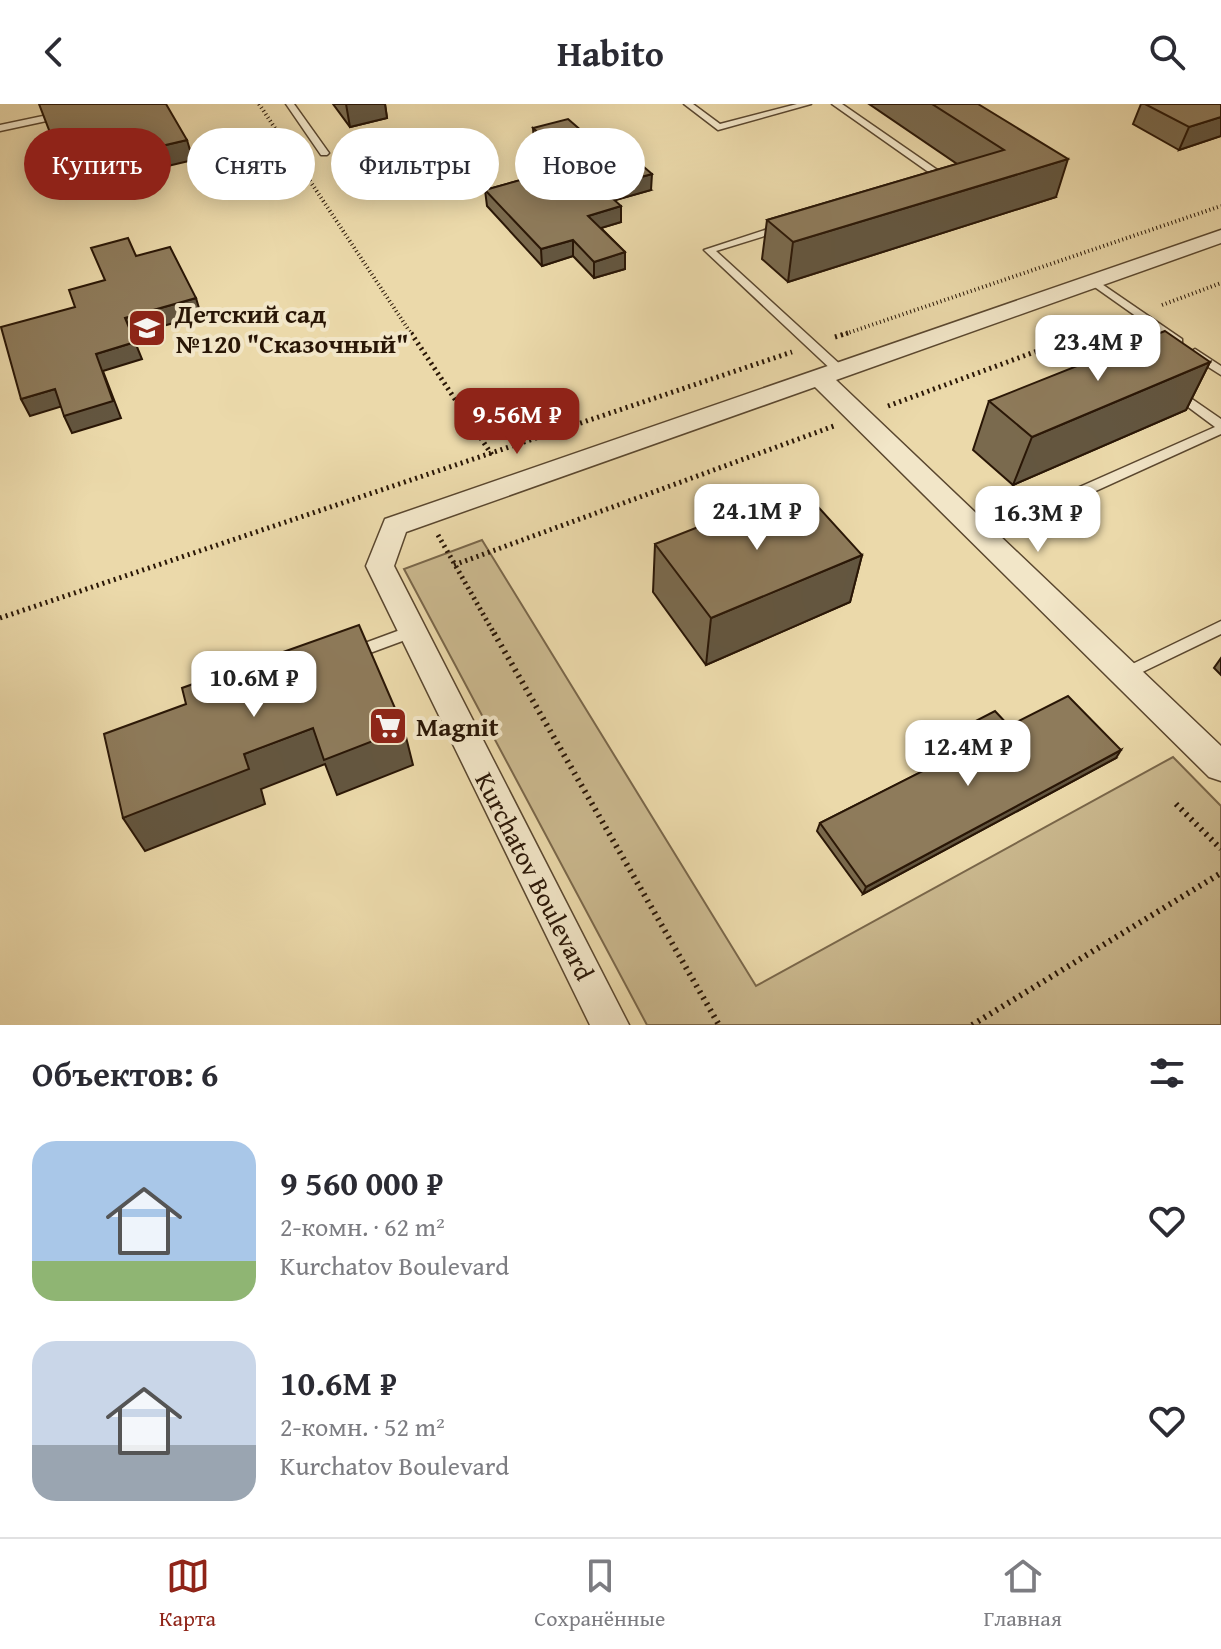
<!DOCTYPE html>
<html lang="ru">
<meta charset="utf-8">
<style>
:root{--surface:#fff;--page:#f7f7f7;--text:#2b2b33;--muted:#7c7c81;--line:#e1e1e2;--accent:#8f2418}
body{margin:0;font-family:"Gentium Book Plus",serif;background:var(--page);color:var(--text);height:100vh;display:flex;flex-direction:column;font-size:30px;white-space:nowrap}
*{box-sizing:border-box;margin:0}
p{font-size:26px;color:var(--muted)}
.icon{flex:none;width:44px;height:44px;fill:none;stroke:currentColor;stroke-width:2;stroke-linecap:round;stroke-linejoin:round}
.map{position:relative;height:921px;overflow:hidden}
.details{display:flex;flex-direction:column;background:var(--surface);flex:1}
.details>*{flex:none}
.banner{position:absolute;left:24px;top:24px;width:800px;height:72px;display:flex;gap:16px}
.price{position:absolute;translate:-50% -68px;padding:0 18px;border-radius:16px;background:#fff;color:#222;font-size:26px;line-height:52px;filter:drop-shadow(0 2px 4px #0008)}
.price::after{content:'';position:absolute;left:50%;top:48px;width:24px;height:18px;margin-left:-12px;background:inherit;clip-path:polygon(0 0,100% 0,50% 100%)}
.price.active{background:var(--accent);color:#fff}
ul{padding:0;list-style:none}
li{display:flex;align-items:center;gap:24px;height:200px;padding:0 32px}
li span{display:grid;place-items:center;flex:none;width:224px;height:160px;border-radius:24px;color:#555}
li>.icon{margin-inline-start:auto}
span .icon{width:96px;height:96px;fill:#fffc;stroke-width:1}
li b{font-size:34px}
h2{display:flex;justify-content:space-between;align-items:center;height:96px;padding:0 32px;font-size:34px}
.pill{padding:0 28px;border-radius:36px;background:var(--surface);box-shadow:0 4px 20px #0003;font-size:28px;line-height:72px}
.pill.active{background:var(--accent);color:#fff}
header{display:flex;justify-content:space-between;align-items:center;height:104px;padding:0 32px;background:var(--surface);font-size:36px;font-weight:600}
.menu{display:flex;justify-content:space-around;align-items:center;height:112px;border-top:2px solid var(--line);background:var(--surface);font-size:22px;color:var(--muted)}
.menu a{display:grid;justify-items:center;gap:4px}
.menu .active{color:var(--accent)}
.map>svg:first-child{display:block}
.green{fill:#cab88e;stroke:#7a674a;stroke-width:2}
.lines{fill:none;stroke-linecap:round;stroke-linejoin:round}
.service-casing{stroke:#5a472f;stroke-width:3}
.minor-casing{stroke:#5a472f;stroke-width:3}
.path-far2{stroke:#291606;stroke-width:4;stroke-dasharray:1 3;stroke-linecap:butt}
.path-far1{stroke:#291606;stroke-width:5;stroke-dasharray:2 4;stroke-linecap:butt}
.path{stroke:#291606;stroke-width:6;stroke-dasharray:2 5;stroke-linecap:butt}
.service{fill:#f2e6c8;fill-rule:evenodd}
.minor{fill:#f2e6c8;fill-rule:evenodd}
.wall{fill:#7a6a4e;stroke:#291606;stroke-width:2}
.shaded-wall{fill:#635640;stroke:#291606;stroke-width:2}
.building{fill:#8e7b5b;stroke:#291606;stroke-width:2}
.labels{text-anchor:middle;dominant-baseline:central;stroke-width:8;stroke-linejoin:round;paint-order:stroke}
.poi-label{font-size:26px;font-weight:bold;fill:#291606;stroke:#f2e6c8;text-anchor:start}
.street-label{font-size:26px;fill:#291606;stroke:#f2e6c8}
</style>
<header><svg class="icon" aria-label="back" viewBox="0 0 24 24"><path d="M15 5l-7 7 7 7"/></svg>Habito<svg class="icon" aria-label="search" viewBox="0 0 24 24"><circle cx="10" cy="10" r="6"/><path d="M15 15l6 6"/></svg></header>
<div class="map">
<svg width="1221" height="921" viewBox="0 0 1221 921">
<rect width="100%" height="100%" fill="#ebd9aa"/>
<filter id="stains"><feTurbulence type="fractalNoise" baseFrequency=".0025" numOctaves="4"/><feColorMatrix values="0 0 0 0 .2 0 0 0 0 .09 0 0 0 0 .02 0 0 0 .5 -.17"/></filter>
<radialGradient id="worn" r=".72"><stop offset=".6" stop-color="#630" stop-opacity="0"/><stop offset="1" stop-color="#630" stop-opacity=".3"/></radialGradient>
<!-- green -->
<path class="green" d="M 482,436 L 756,882 L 1173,653 L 1221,702 L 1221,921 L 647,921 L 404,465 Z"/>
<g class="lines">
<defs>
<g id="service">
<path d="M 286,0 L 294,0 L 329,49 L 327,51 L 321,51 Z"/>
<path d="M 684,0 L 693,0 L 720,20 L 797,0 L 811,0 L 718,26 Z"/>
<path d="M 832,0 L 842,0 L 949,74 L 943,78 L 937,78 L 937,74 Z"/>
<path d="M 62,8 L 66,11 L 65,13 L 0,27 L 0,21 Z"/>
<path d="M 783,120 L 787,121 L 787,125 L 716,147 L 843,263 L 843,269 L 835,269 L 704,146 Z"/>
<path d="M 1093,174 L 1182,235 L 1182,239 L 1174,239 L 1089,179 L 1088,177 Z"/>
<path d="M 1195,245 L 1221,262 L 1221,271 L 1191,252 L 1189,249 Z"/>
<path d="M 1176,284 L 1221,315 L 1221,330 L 988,436 L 978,436 L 976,432 L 978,428 L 1215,323 L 1172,291 L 1170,288 Z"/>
<path d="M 1221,517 L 1221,530 L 1130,574 L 1125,576 L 1120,574 L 1117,570 L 1120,566 Z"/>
<path d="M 411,522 L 416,524 L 418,528 L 416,532 L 351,556 L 346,554 L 343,550 L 346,546 Z"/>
</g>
<path id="minor" d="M 1221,126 L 1221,139 L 836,276 L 1221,642 L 1221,677 L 1209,673 L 815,283 L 406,428 L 394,462 L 629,921 L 590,921 L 366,462 L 385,415 Z"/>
</defs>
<!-- service casing -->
<use href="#service" class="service-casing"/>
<!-- minor casing -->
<use href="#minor" class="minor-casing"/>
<!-- path-far2 -->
<g class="path-far2">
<path d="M 259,0 L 412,231"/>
<path d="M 1162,201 L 1221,179"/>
<path d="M 842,231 L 1221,102"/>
<path d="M 1081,231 L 1115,218"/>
</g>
<!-- path-far1 -->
<g class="path-far1">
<path d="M 411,229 L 492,351"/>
<path d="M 835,233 L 848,229"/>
<path d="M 888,302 L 1086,229"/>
<path d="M 438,431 L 495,531"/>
<path d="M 454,461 L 834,322"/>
<path d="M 0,514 L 792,248"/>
</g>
<!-- path -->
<g class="path">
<path d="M 494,529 L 719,921"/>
<path d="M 1176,700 L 1221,745"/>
<path d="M 972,921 L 1221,769"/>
</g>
<!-- service -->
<use href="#service" class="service"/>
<!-- minor -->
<use href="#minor" class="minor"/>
</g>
<!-- wall -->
<g class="wall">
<path d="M 333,0 L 385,0 L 387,14 L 350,23 Z"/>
<path d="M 869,0 L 978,0 L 1056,93 L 788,178 L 762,155 L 767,116 L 957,60 Z"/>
<path d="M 1141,0 L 1221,0 L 1221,32 L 1179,46 L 1133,20 Z"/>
<path d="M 533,24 L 651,86 L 615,96 L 621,118 L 601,124 L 625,148 L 625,165 L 594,174 L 573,152 L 542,162 L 487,102 L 485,86 L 535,72 L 535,63 L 554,58 L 534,39 Z"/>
<path d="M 1210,258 L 1186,306 L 1013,381 L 973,346 L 989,297 Z"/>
<path d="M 655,440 L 862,451 L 850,498 L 706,561 L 653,488 Z"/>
<path d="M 1221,554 L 1221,571 L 1214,564 Z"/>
<path d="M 1009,622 L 1116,654 L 863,790 L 817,727 L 820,719 L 971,643 L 960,631 L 964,623 Z"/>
</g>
<!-- shaded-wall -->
<g class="shaded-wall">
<path d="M 346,0 L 385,0 L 387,14 L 350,23 Z"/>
<path d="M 1221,13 L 1221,32 L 1179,46 L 1189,23 Z"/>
<path d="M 187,36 L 193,56 L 117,74 L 110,54 Z"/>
<path d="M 107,47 L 114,67 L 69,77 L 61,57 Z"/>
<path d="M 1068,55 L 1056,93 L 788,178 L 793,138 Z"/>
<path d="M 652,70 L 651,86 L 602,100 L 601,84 Z"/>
<path d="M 621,102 L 621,118 L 588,128 L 588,112 Z"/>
<path d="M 573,136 L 573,152 L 542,162 L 541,145 Z"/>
<path d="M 625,148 L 625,165 L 594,174 L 594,158 Z"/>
<path d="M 196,194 L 201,211 L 132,231 L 125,214 Z"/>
<path d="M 135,238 L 142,255 L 103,267 L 121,314 L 72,329 L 64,312 L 96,250 Z"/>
<path d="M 1210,258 L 1186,306 L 1013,381 L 1032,333 Z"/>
<path d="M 55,285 L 63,302 L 30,312 L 21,295 Z"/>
<path d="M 862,451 L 850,498 L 706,561 L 711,514 Z"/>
<path d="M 313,624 L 404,625 L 413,661 L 337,691 L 325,660 L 261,685 L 265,700 L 145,747 L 123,714 L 244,650 Z"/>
<path d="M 1121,646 L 1116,654 L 863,790 L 866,783 Z"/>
</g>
<!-- building -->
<g class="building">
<path d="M 39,0 L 166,0 L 187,36 L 110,54 L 107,47 L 61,57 Z"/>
<path d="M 932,0 L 978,0 L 1068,55 L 793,138 L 767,116 L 1004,46 Z"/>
<path d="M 1145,0 L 1221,0 L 1221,13 L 1189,23 Z"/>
<path d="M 568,15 L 591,35 L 607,31 L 652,70 L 601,84 L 621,102 L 588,112 L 625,148 L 594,158 L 573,136 L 541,145 L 485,86 L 542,70 L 535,63 L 566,55 L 533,24 Z"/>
<path d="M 128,134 L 136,152 L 170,143 L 196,194 L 125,214 L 135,238 L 96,250 L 113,297 L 64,312 L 55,285 L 21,295 L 1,223 L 75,203 L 69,186 L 105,176 L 91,144 Z"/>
<path d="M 1165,227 L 1210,258 L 1032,333 L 989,297 Z"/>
<path d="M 800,383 L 862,451 L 711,514 L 655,440 Z"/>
<path d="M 359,521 L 404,625 L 324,656 L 313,624 L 244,650 L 249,665 L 123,714 L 104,630 L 186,600 L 182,584 Z"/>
<path d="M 1068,592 L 1121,646 L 866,783 L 820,719 L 978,639 L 964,623 L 995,607 L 1009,622 Z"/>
</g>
<!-- icons -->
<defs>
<symbol id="school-square" viewBox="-11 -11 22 22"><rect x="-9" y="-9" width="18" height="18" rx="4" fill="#8f2418" stroke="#f2e6c8"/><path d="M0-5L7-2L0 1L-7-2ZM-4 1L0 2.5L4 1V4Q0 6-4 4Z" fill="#fff"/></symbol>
<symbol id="supermarket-square" viewBox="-11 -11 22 22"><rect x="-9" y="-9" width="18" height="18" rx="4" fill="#8f2418" stroke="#f2e6c8"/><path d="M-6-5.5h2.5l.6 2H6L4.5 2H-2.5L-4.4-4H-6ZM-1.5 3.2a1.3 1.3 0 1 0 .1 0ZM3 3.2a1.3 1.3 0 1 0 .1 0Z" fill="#fff"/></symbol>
</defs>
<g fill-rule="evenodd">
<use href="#school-square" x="125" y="202" width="44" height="44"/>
<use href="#supermarket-square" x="366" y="600" width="44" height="44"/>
</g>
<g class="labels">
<!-- poi labels -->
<g class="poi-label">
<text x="175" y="209">Детский сад<tspan x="175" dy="30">№120 "Сказочный"</tspan></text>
<text x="416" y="622">Magnit</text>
</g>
<!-- street labels -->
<g class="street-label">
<text transform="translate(535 772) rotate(63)">Kurchatov Boulevard</text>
</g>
</g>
<rect width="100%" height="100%" filter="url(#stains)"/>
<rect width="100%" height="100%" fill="url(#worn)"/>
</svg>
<b class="price" style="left:1098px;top:279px">23.4M ₽</b>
<b class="price active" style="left:517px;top:352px">9.56M ₽</b>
<b class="price" style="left:757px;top:448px">24.1M ₽</b>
<b class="price" style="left:1038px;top:450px">16.3M ₽</b>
<b class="price" style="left:254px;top:615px">10.6M ₽</b>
<b class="price" style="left:968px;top:684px">12.4M ₽</b>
<div class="banner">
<a class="pill active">Купить</a>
<a class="pill">Снять</a>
<a class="pill">Фильтры</a>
<a class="pill">Новое</a>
</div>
</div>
<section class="details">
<h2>Объектов: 6<svg class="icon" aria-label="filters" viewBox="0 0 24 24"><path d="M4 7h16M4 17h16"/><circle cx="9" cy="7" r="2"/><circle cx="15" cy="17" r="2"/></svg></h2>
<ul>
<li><span style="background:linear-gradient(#a9c7e8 75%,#8fb573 0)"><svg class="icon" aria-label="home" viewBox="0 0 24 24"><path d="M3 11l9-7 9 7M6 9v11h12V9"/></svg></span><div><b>9 560 000 ₽</b><p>2-комн. · 62 m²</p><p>Kurchatov Boulevard</p></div><svg class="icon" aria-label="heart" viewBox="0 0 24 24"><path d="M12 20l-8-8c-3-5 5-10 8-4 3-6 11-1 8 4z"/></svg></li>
<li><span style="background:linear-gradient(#c9d6e8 65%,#9aa5b1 0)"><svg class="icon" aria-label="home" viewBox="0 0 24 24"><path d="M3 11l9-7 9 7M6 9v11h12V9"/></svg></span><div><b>10.6M ₽</b><p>2-комн. · 52 m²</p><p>Kurchatov Boulevard</p></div><svg class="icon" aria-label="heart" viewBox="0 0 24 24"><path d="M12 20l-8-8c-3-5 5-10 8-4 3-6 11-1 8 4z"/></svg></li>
</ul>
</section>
<nav class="menu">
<a class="active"><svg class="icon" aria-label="map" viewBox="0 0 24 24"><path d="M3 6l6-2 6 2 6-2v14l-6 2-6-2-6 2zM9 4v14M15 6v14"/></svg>Карта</a>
<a><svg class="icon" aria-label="saved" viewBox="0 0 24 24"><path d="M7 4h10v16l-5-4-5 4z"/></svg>Сохранённые</a>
<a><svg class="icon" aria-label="home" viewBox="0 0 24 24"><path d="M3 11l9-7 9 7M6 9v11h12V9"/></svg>Главная</a>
</nav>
